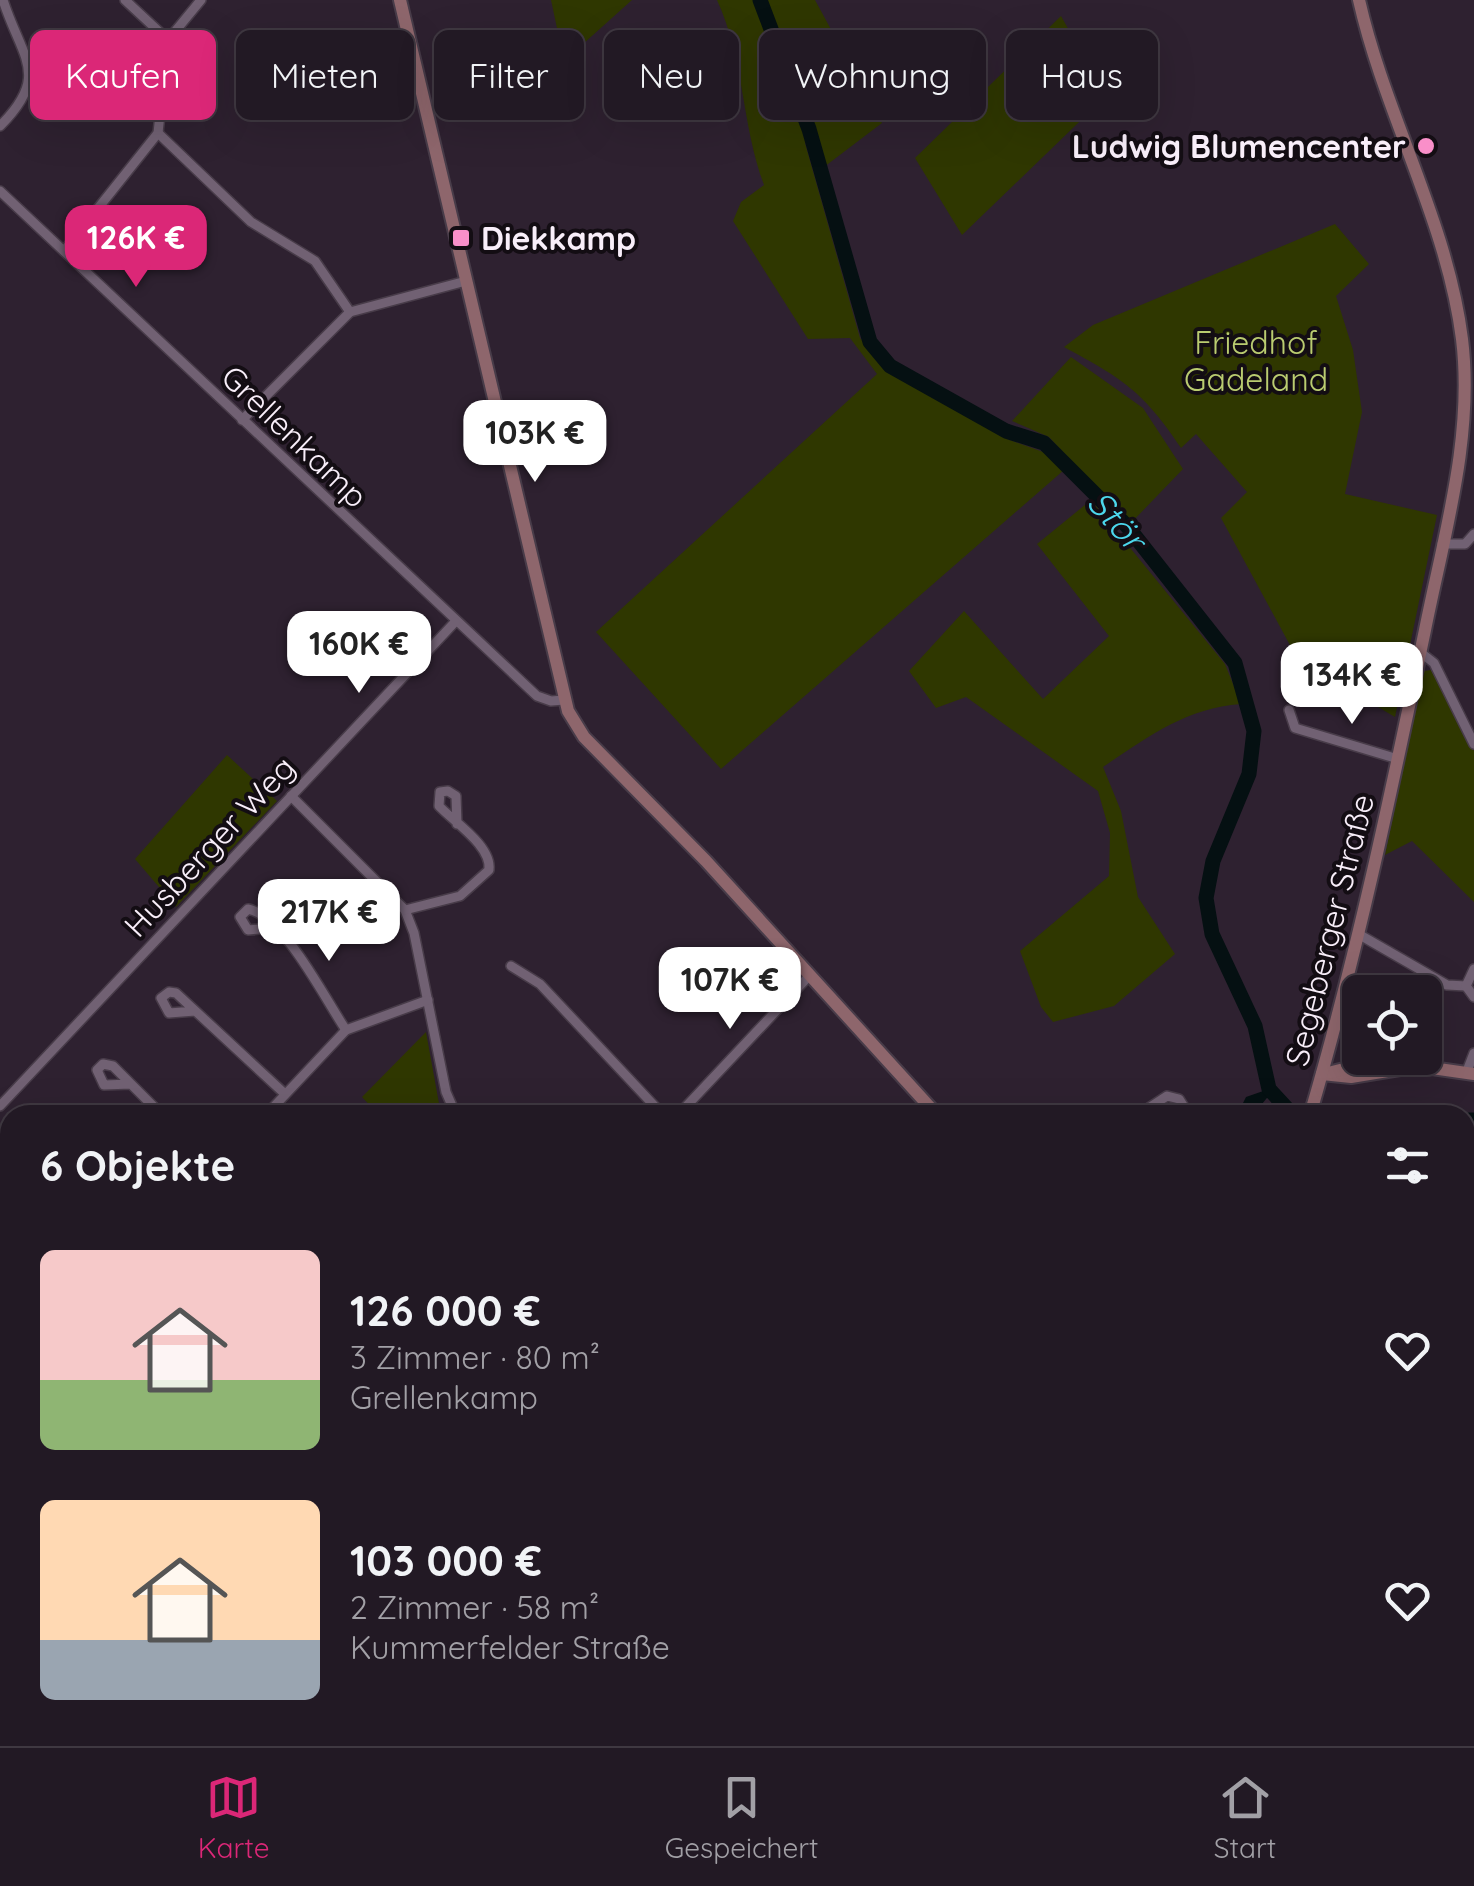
<!DOCTYPE html>
<html lang="de">
<meta charset="utf-8">
<style>
:root{--surface:#221924;--page:#2a222c;--text:#f1f3f6;--muted:#a2a0a6;--line:#3f3841;--accent:#db2777}
body{margin:0;font-family:Quicksand,sans-serif;background:var(--page);color:var(--text);height:100vh;display:flex;flex-direction:column;font-size:38px;white-space:nowrap}
*{box-sizing:border-box;margin:0}
p{font-size:32px;color:var(--muted)}
.icon{flex:none;width:55px;height:55px;fill:none;stroke:currentColor;stroke-width:2;stroke-linecap:round;stroke-linejoin:round}
.map{position:relative;flex:1;overflow:hidden}
.panel{position:absolute;left:0px;top:1105px;width:1475px;height:642px;display:flex;flex-direction:column;background:var(--surface);border-radius:30px 30px 0 0;box-shadow:0 10px 40px #0002,0 0 0 2px var(--line)}
.panel>*{flex:none}
.guide{position:absolute;left:30px;top:30px;width:1415px;height:90px;display:flex;gap:20px}
.buttons{position:absolute;left:1342px;top:975px;display:grid;gap:20px}
.buttons a{display:grid;place-items:center;width:100px;height:100px;border-radius:15px;background:var(--surface);box-shadow:0 10px 40px #0002,0 0 0 2px var(--line);font-size:50px}
.price{position:absolute;translate:-50% -85px;padding:0 22px;border-radius:20px;background:#fff;color:#222;font-size:32px;line-height:65px;filter:drop-shadow(0 2px 5px #0008)}
.price::after{content:'';position:absolute;left:50%;top:60px;width:30px;height:22px;margin-left:-15px;background:inherit;clip-path:polygon(0 0,100% 0,50% 100%)}
.price.current{background:var(--accent);color:#fff}
ul{padding:0;list-style:none}
li{display:flex;align-items:center;gap:30px;height:250px;padding:0 40px}
li span{display:grid;place-items:center;flex:none;width:280px;height:200px;border-radius:15px;color:#555}
li>.icon{margin-inline-start:auto}
span .icon{width:120px;height:120px;fill:#fffc;stroke-width:1}
li b{font-size:42px}
h2{display:flex;justify-content:space-between;align-items:center;height:120px;padding:0 40px;font-size:42px}
.chip{padding:0 35px;border-radius:15px;background:var(--surface);box-shadow:0 10px 40px #0002,0 0 0 2px var(--line);font-size:35px;line-height:90px}
.chip.current{background:var(--accent);color:#fff}
.tab-bar{display:flex;justify-content:space-around;align-items:center;height:140px;border-top:2px solid var(--line);background:var(--surface);font-size:28px;color:var(--muted)}
.tab-bar a{display:grid;justify-items:center;gap:5px}
.tab-bar .current{color:var(--accent)}
.map>svg:first-child{display:block}
.green{fill:#2f3700}
.water{fill:#051012}
.lines{fill:none;stroke-linecap:round;stroke-linejoin:round}
.river{stroke:#051012;stroke-width:15}
.street-casing{stroke:#483c49;stroke-width:12}
.secondary-casing{stroke:#483c49;stroke-width:16}
.street{stroke:#716173;stroke-width:9}
.secondary{stroke:#8e666c;stroke-width:12}
.poi-dot{fill:#f98fc9;stroke:#130d13;stroke-width:4}
.labels{text-anchor:middle;dominant-baseline:central;stroke-width:8;stroke-linejoin:round;paint-order:stroke}
.poi-label{font-size:32px;font-weight:bold;fill:#f8eef9;stroke:#130d13;text-anchor:end}
.park-label{font-size:32px;fill:#bacc70;stroke:#130d13}
.street-label{font-size:32px;fill:#f8eef9;stroke:#130d13}
.water-label{font-size:35px;font-style:italic;fill:#4cd7ec;stroke:#130d13}
</style>
<div class="map">
<svg width="1474" height="1746" viewBox="0 0 1474 1746">
<rect width="100%" height="100%" fill="#2e2130"/>
<!-- green -->
<g class="green">
<path d="M 551,0 L 632,0 L 564,61 Z"/>
<path d="M 717,0 L 815,0 L 882,123 L 824,167 L 819,143 L 805,143 L 860,338 L 885,368 L 1007,439 L 1046,453 L 1064,470 L 721,769 L 596,632 L 877,374 L 850,338 L 808,339 L 733,221 L 741,202 L 764,185 C 741,123 745,61 717,0 Z"/>
<path d="M 1061,16 L 1106,96 L 962,235 L 915,158 Z"/>
<path d="M 1335,224 L 1369,264 L 1336,296 L 1353,350 L 1362,412 L 1345,494 L 1437,515 L 1395,717 L 1298,660 L 1221,518 L 1247,492 L 1196,434 L 1181,448 C 1143,391 1123,379 1064,347 L 1093,325 Z"/>
<path d="M 1071,357 L 1143,408 L 1183,469 L 1130,524 L 1049,437 L 1012,421 Z"/>
<path d="M 1091,500 L 1225,664 L 1241,704 C 1186,708 1148,737 1103,767 L 1121,811 L 1138,897 L 1175,954 L 1114,1006 L 1053,1022 L 1041,1007 L 1020,951 L 1109,876 L 1110,833 L 1098,791 L 966,697 L 936,708 L 909,671 L 964,611 L 1043,699 L 1109,636 L 1037,544 Z"/>
<path d="M 1431,670 L 1474,751 L 1474,902 L 1412,841 L 1385,855 L 1424,671 Z"/>
<path d="M 227,755 L 277,801 L 176,907 L 135,859 Z"/>
<path d="M 426,1032 L 440,1109 L 432,1115 L 379,1115 L 362,1097 Z"/>
<path d="M 1100,1738 L 1277,1738 L 1269,1746 L 1120,1746 L 1114,1742 L 1098,1746 Z"/>
<path d="M 1338,1738 L 1453,1738 L 1456,1746 L 1342,1746 Z"/>
</g>
<!-- water -->
<path class="water" d="M 1269,1089 L 1271,1093 L 1262,1104 L 1267,1111 L 1286,1109 L 1293,1115 L 1247,1115 L 1243,1103 L 1246,1097 Z"/>
<g class="lines">
<!-- river -->
<g class="river">
<path d="M 760,0 L 809,129 L 870,342 L 890,366 L 1006,431 L 1044,443 L 1127,526 L 1235,663 L 1254,731 L 1249,774 L 1213,861 L 1206,898 L 1212,934 L 1255,1026 L 1269,1089 L 1293,1115"/>
<path d="M 1465,1120 L 1474,1120"/>
<path d="M 1465,1463 L 1474,1450"/>
<path d="M 1434,1738 L 1439,1746"/>
</g>
<defs>
<g id="street">
<path d="M 125,0 L 168,40"/>
<path d="M 0,126 C 51,75 22,59 3,0"/>
<path d="M 158,133 L 251,222 L 315,261 L 350,312"/>
<path d="M 0,191 L 537,696 L 551,701 L 564,700"/>
<path d="M 64,251 L 158,133 L 168,40 L 201,0"/>
<path d="M 242,420 L 350,312 L 466,281"/>
<path d="M 1442,544 L 1465,544 L 1474,534"/>
<path d="M 1420,652 L 1434,663 L 1474,744"/>
<path d="M 1289,710 L 1295,728 L 1398,759"/>
<path d="M 291,796 L 405,910 L 414,933 L 446,1092 L 456,1115"/>
<path d="M 405,910 L 460,896 L 489,870 C 492,846 454,822 439,806 L 440,792 L 448,791 L 456,796 L 457,824"/>
<path d="M 273,928 L 248,930 L 240,917 L 248,909 C 284,916 326,1001 346,1030"/>
<path d="M 1360,935 L 1447,985 L 1466,986"/>
<path d="M 511,966 L 540,984 L 663,1115"/>
<path d="M 1474,969 L 1466,986 L 1474,997"/>
<path d="M 195,1011 L 169,1013 L 161,998 L 169,992 L 176,993 L 285,1094"/>
<path d="M 1467,1071 L 1474,1053"/>
<path d="M 131,1084 L 104,1085 L 97,1070 L 103,1064 L 113,1066 L 162,1115"/>
<path d="M 0,1106 L 455,622"/>
<path d="M 266,1115 L 346,1030 L 428,1000"/>
<path d="M 535,1115 L 541,1110 L 548,1115"/>
<path d="M 678,1115 L 810,975"/>
<path d="M 1138,1115 L 1167,1096 L 1179,1099 L 1189,1115"/>
<path d="M 1465,1155 L 1474,1154"/>
<path d="M 0,1239 L 10,1249"/>
<path d="M 362,1738 L 365,1746"/>
<path d="M 514,1738 L 524,1746"/>
<path d="M 813,1738 L 822,1746"/>
<path d="M 1326,1738 L 1331,1746"/>
<path d="M 594,1746 L 602,1738"/>
<path d="M 854,1746 L 861,1738"/>
</g>
<g id="secondary">
<path d="M 400,0 L 568,711 L 584,737 L 706,861 L 937,1115"/>
<path d="M 1322,1074 L 1351,1077 L 1418,1066 L 1474,1074"/>
<path d="M 1324,1074 L 1356,1066 L 1372,1070"/>
<path d="M 1310,1115 C 1357,955 1391,793 1425,630 C 1444,535 1474,436 1462,339 C 1447,221 1385,115 1359,0"/>
<path d="M 1052,1746 L 1054,1738"/>
</g>
</defs>
<!-- street casing -->
<use href="#street" class="street-casing"/>
<!-- secondary casing -->
<use href="#secondary" class="secondary-casing"/>
<!-- street -->
<use href="#street" class="street"/>
<!-- secondary -->
<use href="#secondary" class="secondary"/>
</g>
<!-- markers -->
<g class="poi-dot">
<circle cx="1426" cy="146" r="10"/>
<rect x="451" y="228" width="20" height="20" rx="5"/>
</g>
<g class="labels">
<!-- poi labels -->
<g class="poi-label">
<text x="1406" y="146">Ludwig Blumencenter</text>
<text x="481" y="238" text-anchor="start">Diekkamp</text>
</g>
<!-- park labels -->
<g class="park-label">
<text x="1256" y="342">Friedhof<tspan x="1256" dy="37">Gadeland</tspan></text>
</g>
<!-- street labels -->
<g class="street-label">
<text transform="translate(295 436) rotate(44)">Grellenkamp</text>
<text transform="translate(209 846) rotate(-47)">Husberger Weg</text>
<text transform="translate(1329 930) rotate(-76)">Segeberger Straße</text>
</g>
<!-- water labels -->
<g class="water-label">
<text transform="translate(1117 520) rotate(48)">Stör</text>
</g>
</g>
</svg>
<div class="buttons">
<a><svg class="icon" aria-label="locate" viewBox="0 0 24 24"><circle cx="12" cy="12" r="6"/><path d="M12 2v4M12 18v4M2 12h4M18 12h4"/></svg></a>
</div>
<b class="price current" style="left:136px;top:290px">126K €</b>
<b class="price" style="left:535px;top:485px">103K €</b>
<b class="price" style="left:359px;top:696px">160K €</b>
<b class="price" style="left:1352px;top:727px">134K €</b>
<b class="price" style="left:329px;top:964px">217K €</b>
<b class="price" style="left:730px;top:1032px">107K €</b>
<div class="guide">
<a class="chip current">Kaufen</a>
<a class="chip">Mieten</a>
<a class="chip">Filter</a>
<a class="chip">Neu</a>
<a class="chip">Wohnung</a>
<a class="chip">Haus</a>
</div>
<section class="panel">
<h2>6 Objekte<svg class="icon" aria-label="filters" viewBox="0 0 24 24"><path d="M4 7h16M4 17h16"/><circle cx="9" cy="7" r="2"/><circle cx="15" cy="17" r="2"/></svg></h2>
<ul>
<li><span style="background:linear-gradient(#f6c9c9 65%,#8fb573 0)"><svg class="icon" aria-label="home" viewBox="0 0 24 24"><path d="M3 11l9-7 9 7M6 9v11h12V9"/></svg></span><div><b>126 000 €</b><p>3 Zimmer · 80 m²</p><p>Grellenkamp</p></div><svg class="icon" aria-label="heart" viewBox="0 0 24 24"><path d="M12 20l-8-8c-3-5 5-10 8-4 3-6 11-1 8 4z"/></svg></li>
<li><span style="background:linear-gradient(#ffd9b3 70%,#9aa5b1 0)"><svg class="icon" aria-label="home" viewBox="0 0 24 24"><path d="M3 11l9-7 9 7M6 9v11h12V9"/></svg></span><div><b>103 000 €</b><p>2 Zimmer · 58 m²</p><p>Kummerfelder Straße</p></div><svg class="icon" aria-label="heart" viewBox="0 0 24 24"><path d="M12 20l-8-8c-3-5 5-10 8-4 3-6 11-1 8 4z"/></svg></li>
</ul>
</section>
</div>
<nav class="tab-bar">
<a class="current"><svg class="icon" aria-label="map" viewBox="0 0 24 24"><path d="M3 6l6-2 6 2 6-2v14l-6 2-6-2-6 2zM9 4v14M15 6v14"/></svg>Karte</a>
<a><svg class="icon" aria-label="saved" viewBox="0 0 24 24"><path d="M7 4h10v16l-5-4-5 4z"/></svg>Gespeichert</a>
<a><svg class="icon" aria-label="home" viewBox="0 0 24 24"><path d="M3 11l9-7 9 7M6 9v11h12V9"/></svg>Start</a>
</nav>
